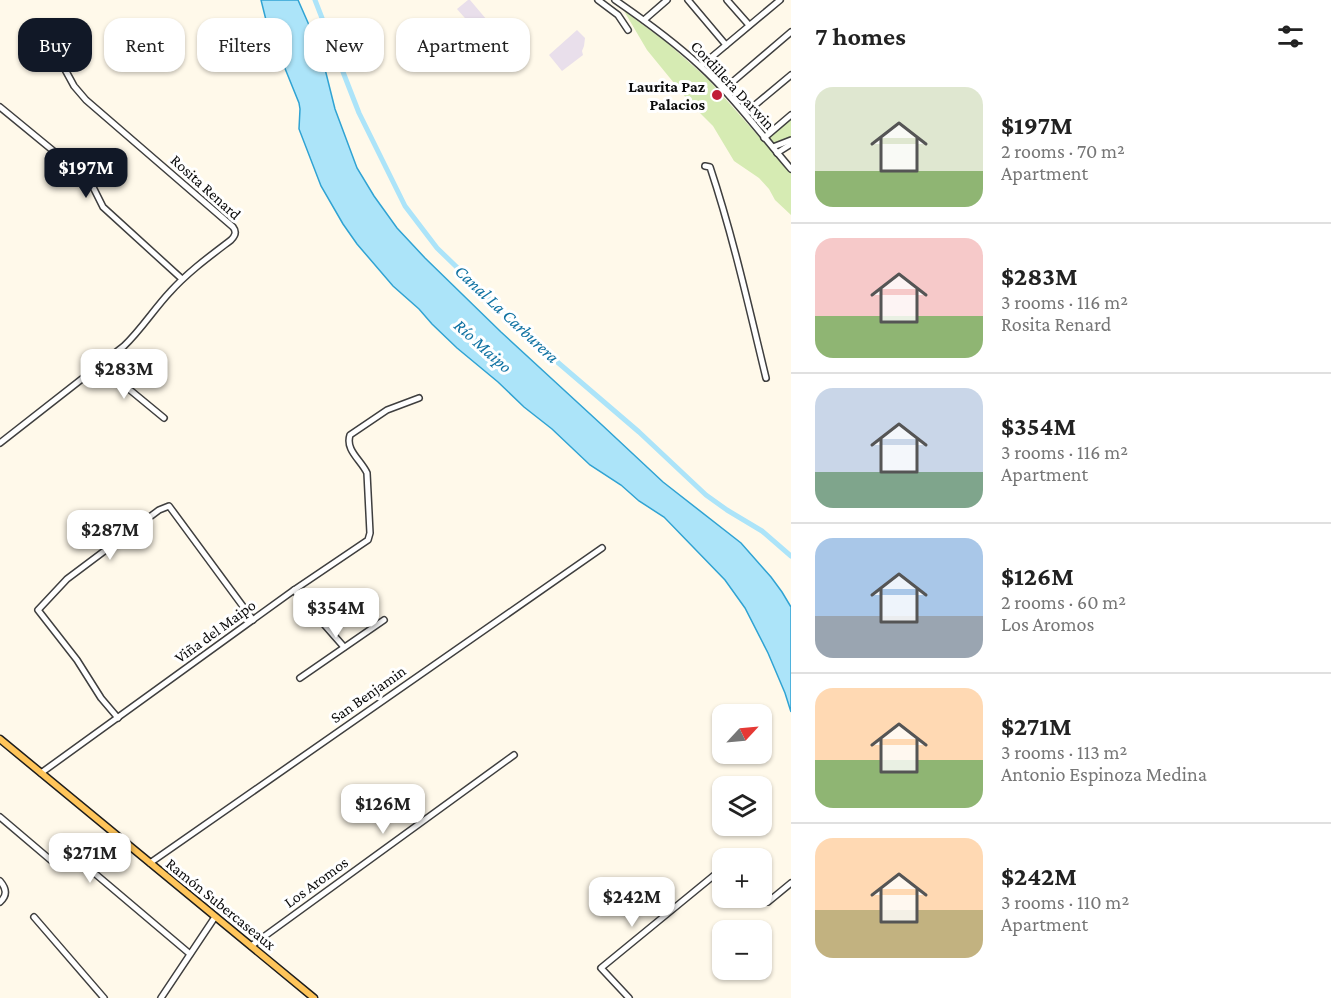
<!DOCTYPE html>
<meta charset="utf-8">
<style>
:root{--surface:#fff;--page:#f2f2f2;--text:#222;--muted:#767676;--line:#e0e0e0;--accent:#111827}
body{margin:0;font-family:"Crimson Pro",serif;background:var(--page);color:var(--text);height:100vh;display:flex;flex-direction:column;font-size:22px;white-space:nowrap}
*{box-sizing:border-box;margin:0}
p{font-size:20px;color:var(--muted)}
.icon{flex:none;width:33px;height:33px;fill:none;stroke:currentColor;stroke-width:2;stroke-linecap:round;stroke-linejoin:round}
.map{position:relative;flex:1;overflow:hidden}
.sheet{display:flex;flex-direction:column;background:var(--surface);width:540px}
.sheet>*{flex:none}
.banner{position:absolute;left:18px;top:18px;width:570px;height:54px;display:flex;gap:12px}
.needle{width:39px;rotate:64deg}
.buttons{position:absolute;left:712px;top:704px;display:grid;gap:12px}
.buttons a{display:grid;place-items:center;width:60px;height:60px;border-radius:12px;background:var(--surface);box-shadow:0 2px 4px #0004;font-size:30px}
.price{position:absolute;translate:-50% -51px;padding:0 14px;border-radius:12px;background:#fff;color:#222;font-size:20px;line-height:39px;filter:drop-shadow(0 2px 3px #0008)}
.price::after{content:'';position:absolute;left:50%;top:36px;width:18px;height:14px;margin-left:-9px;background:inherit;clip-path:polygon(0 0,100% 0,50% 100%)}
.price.on{background:var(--accent);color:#fff}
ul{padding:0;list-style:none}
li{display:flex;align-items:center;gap:18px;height:150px;padding:0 24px}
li+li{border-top:2px solid var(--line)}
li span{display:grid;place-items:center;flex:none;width:168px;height:120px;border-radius:18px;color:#555}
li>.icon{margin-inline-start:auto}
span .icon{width:72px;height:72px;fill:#fffc;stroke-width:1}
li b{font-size:26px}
h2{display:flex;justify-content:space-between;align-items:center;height:72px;padding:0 24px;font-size:26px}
.chip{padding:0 21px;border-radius:18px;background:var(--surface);box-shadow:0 2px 4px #0004;font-size:21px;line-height:54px}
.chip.on{background:var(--accent);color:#fff}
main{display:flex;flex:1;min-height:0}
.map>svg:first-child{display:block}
.industrial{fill:#e9dfeb}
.green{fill:#d6ebb3}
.water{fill:#ace4f9;stroke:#30a3d3;stroke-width:1.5}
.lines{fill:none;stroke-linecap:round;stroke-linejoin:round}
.canal{stroke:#ace4f9;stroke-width:5}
.minor-casing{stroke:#3f3f3f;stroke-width:8}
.major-casing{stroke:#1d1d1d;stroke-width:9}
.minor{stroke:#fff;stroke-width:5}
.major{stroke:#ffc55a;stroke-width:6}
.poi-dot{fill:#c11e37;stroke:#fff;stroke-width:2}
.labels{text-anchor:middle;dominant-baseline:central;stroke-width:6;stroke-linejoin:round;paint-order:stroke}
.street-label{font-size:16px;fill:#0c0c0c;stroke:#fff}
.poi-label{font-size:16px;font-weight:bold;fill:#0c0c0c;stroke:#fff;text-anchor:end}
.water-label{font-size:18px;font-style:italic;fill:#1072a2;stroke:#fff}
</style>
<main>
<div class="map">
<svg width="791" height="998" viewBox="0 0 791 998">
<rect width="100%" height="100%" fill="#fff9ea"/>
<!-- industrial -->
<g class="industrial">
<path d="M 468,0 L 470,0 L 497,32 L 486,42 L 457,9 Z"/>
<path d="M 577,30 L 585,38 L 584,46 L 582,51 L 583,55 L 562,71 L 549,55 Z"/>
</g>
<!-- green -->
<g class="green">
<path d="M 624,11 L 665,41 L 708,79 L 791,173 L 791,215 L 775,200 L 769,189 L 759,178 L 734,161 L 713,126 L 692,105 L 647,50 Z"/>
<path d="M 791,118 L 791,138 L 774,145 L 767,139 Z"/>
</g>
<!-- water -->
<path class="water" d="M 261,0 L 298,0 L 309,25 L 325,69 L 335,109 L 357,168 L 374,196 L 397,228 L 425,258 L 501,332 L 602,425 L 663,482 L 741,543 L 771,577 L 782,592 L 791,607 L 791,712 L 785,693 L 768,653 L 745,608 L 725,580 L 664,517 L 639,501 L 621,485 L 590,465 L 552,429 L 524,407 L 498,382 L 457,348 L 432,324 L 419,309 L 393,286 L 357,244 L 343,224 L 321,186 L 299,129 L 300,109 L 299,103 L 267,24 Z"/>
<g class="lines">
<!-- canal -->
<path class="canal" d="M 315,0 L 359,113 L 405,206 L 437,248 L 534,342 L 639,432 L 706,495 L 727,510 L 762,531 L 791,556"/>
<defs>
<g id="minor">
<path d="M 598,0 L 618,15 L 628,30"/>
<path d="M 615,0 C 644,20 673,41 699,65 C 733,96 761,134 791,169"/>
<path d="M 688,0 L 726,45"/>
<path d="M 727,0 L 749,25"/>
<path d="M 644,20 L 667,0"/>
<path d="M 701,66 L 780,0"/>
<path d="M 723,90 L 791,32"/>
<path d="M 755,105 L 791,75"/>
<path d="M 0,107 L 90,181 L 103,207 L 182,279"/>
<path d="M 764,138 L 791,115"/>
<path d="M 773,147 L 791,140"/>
<path d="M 777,153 L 791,144"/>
<path d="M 705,166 L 710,167 C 733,236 749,308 766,378"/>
<path d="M 99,365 L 109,375 L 124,385 L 164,418"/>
<path d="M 0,443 L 124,346 C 141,330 154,309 170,292 C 188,272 210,256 231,240 C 235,236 237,232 233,227 L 86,100 L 74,86 L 62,64"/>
<path d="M 294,590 L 344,647"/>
<path d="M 300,678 L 384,620"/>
<path d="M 118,718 L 101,698 L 77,660 L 38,610 L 67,579 L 159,510 L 169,506 L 253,620"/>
<path d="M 41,773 L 294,590 L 368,540 L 370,533 L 367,473 C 361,460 345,450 350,435 L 387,410 L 419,398"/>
<path d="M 0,817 L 53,862 L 57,863 L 73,855 L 190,954"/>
<path d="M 150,863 L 602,548"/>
<path d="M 0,881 C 6,888 8,895 0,902"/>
<path d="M 758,897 L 762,901 L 768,902 L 791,883"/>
<path d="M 34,917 L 104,998"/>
<path d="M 251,946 L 514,755"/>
<path d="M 161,998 L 215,917"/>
<path d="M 629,998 L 601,968 L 723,868"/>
</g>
<path id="major" d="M 0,739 L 314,998"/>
</defs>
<!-- minor casing -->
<use href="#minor" class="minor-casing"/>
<!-- major casing -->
<use href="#major" class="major-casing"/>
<!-- minor -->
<use href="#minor" class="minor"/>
<!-- major -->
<use href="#major" class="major"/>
</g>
<!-- markers -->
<circle class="poi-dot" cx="717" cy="95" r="6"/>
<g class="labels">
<!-- street labels -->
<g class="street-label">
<text transform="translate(733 85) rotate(47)">Cordillera Darwin</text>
<text transform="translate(206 187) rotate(42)">Rosita Renard</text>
<text transform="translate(215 631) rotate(-36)">Viña del Maipo</text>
<text transform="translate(368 694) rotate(-35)">San Benjamin</text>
<text transform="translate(316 882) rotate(-36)">Los Aromos</text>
<text transform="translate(221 904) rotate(39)">Ramón Subercaseaux</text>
</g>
<!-- poi labels -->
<g class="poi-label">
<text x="705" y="86">Laurita Paz<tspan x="705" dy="18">Palacios</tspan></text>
</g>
<!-- water labels -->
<g class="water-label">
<text transform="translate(507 314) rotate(43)">Canal La Carburera</text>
<text transform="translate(483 346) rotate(42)">Río Maipo</text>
</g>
</g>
</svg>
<div class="buttons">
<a><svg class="needle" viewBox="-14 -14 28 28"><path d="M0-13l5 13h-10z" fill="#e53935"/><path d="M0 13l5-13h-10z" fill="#767676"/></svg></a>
<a><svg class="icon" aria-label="layers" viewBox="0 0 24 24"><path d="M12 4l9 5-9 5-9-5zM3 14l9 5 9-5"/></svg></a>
<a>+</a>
<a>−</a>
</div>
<b class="price on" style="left:86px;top:199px">$197M</b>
<b class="price" style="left:124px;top:400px">$283M</b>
<b class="price" style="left:110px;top:561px">$287M</b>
<b class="price" style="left:336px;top:639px">$354M</b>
<b class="price" style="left:383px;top:835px">$126M</b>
<b class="price" style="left:90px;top:884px">$271M</b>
<b class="price" style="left:632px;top:928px">$242M</b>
<div class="banner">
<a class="chip on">Buy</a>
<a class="chip">Rent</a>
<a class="chip">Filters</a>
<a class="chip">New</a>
<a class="chip">Apartment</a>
</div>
</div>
<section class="sheet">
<h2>7 homes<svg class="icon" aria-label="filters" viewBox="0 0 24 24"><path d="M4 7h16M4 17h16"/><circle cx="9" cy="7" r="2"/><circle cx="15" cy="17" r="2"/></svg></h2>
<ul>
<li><span style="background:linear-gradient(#dfe7d0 70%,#8fb573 0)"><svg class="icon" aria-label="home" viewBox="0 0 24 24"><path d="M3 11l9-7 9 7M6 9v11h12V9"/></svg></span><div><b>$197M</b><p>2 rooms · 70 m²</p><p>Apartment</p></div></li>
<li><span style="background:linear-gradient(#f6c9c9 65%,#8fb573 0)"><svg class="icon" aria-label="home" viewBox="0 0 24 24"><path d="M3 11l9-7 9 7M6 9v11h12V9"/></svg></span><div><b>$283M</b><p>3 rooms · 116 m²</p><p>Rosita Renard</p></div></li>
<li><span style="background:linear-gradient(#c9d6e8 70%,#7fa58c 0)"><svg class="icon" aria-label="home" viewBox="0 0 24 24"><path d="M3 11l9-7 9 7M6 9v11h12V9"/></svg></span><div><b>$354M</b><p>3 rooms · 116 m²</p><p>Apartment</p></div></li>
<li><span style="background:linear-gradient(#a9c7e8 65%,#9aa5b1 0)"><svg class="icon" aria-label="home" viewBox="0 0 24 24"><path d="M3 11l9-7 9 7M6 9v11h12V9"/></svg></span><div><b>$126M</b><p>2 rooms · 60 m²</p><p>Los Aromos</p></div></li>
<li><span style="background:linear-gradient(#ffd9b3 60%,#8fb573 0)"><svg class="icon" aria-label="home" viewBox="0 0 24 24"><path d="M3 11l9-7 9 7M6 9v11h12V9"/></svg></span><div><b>$271M</b><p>3 rooms · 113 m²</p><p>Antonio Espinoza Medina</p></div></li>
<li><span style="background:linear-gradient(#ffd9b3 60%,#c2b280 0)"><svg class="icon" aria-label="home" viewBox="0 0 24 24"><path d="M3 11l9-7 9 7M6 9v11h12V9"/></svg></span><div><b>$242M</b><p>3 rooms · 110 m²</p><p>Apartment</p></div></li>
</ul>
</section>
</main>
